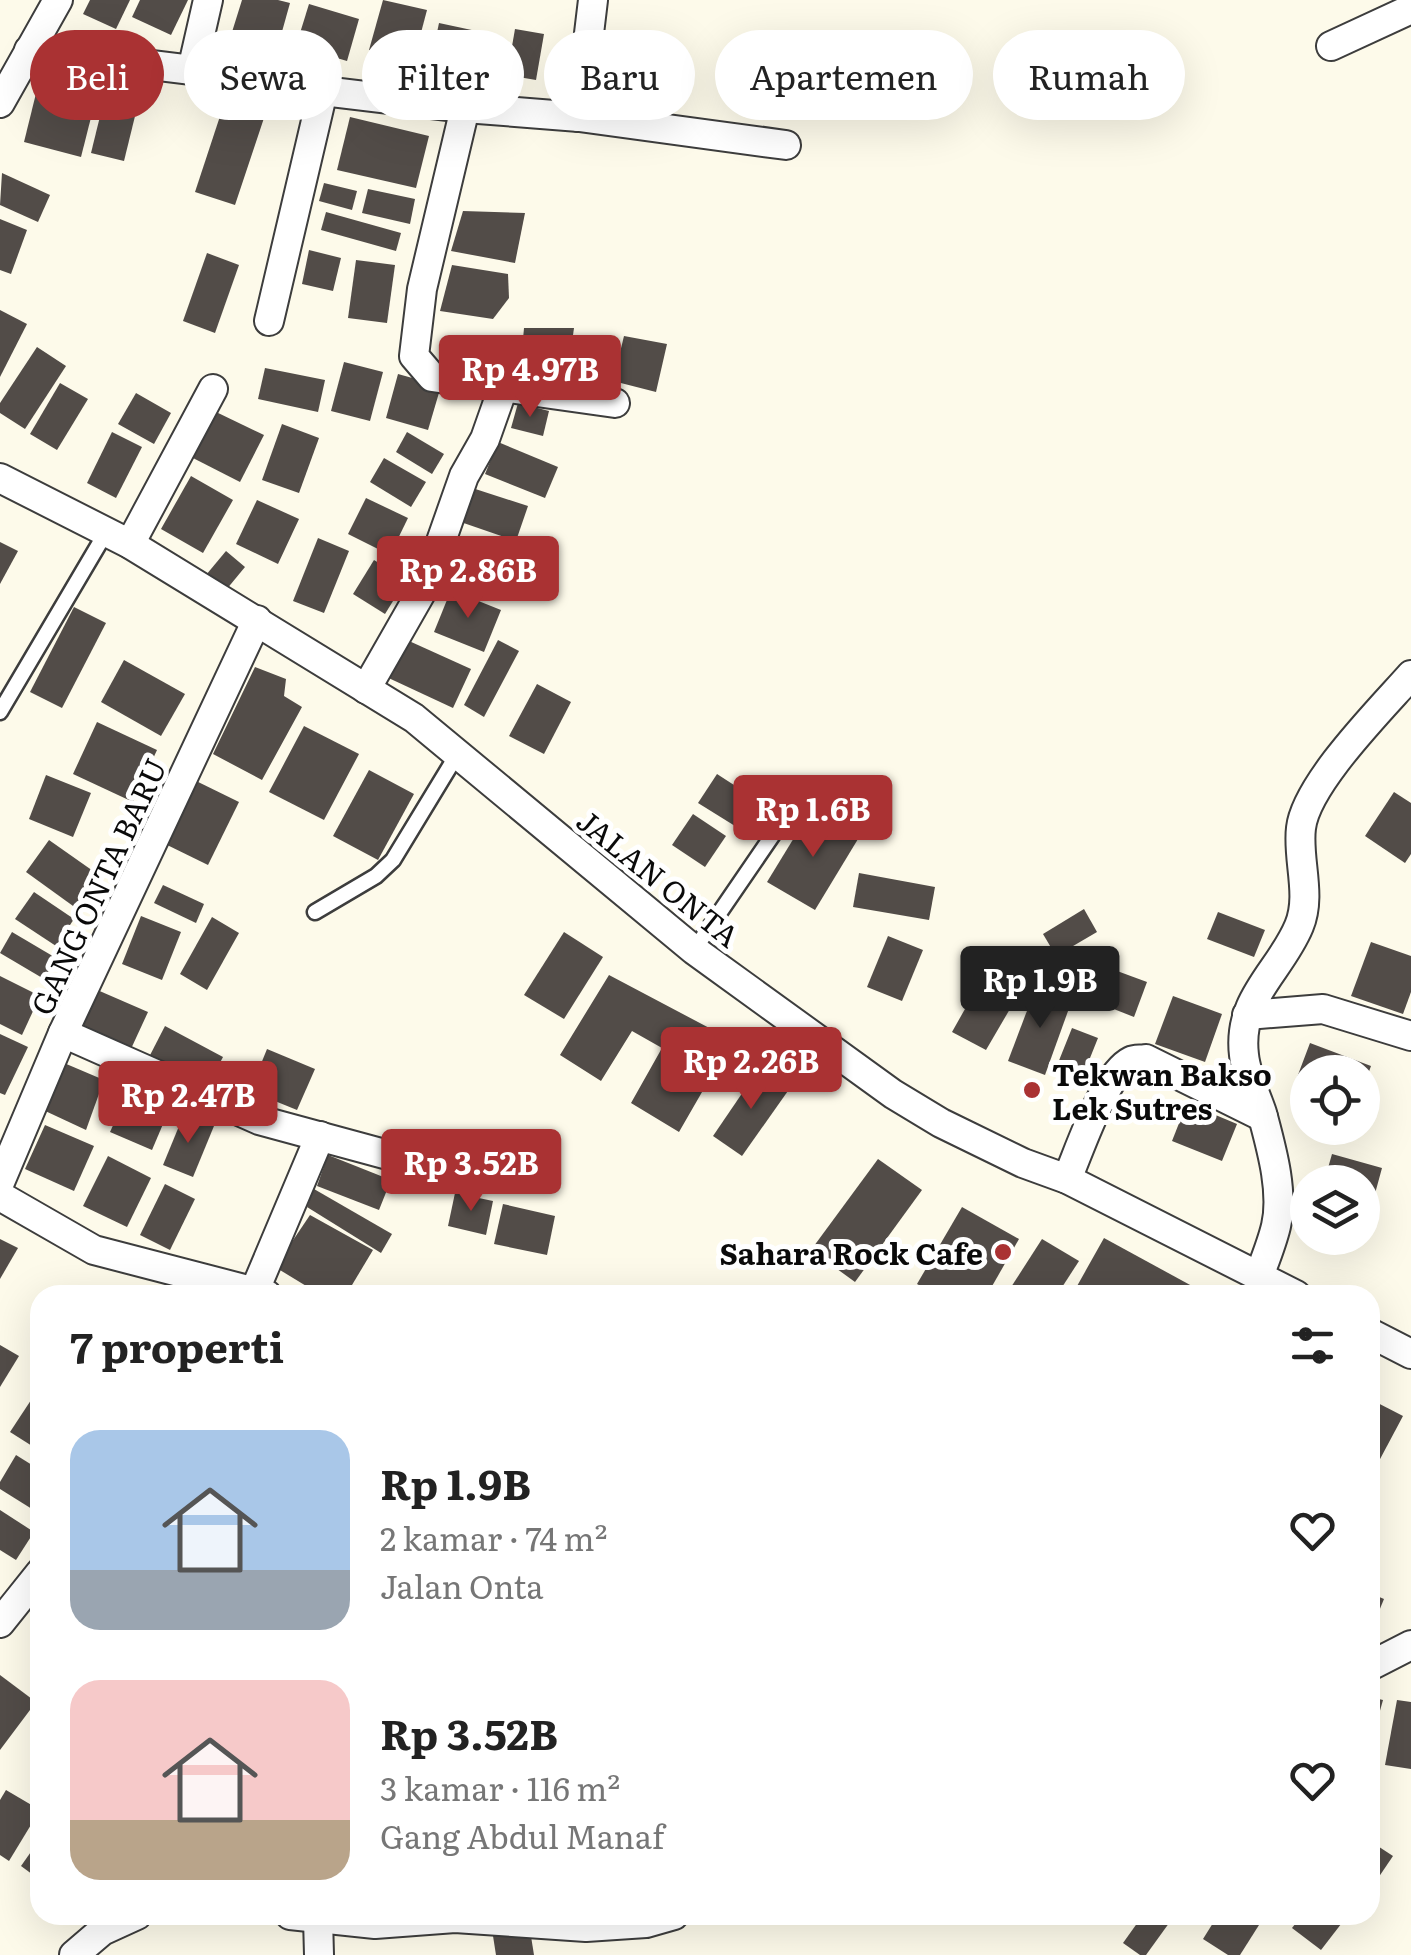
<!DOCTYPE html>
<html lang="id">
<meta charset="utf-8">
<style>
:root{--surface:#fff;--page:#f6f6f6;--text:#222;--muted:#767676;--accent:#aa3233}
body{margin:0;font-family:Literata,serif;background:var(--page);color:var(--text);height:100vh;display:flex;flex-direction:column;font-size:38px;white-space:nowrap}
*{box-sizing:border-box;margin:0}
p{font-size:32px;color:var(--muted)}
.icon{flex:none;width:55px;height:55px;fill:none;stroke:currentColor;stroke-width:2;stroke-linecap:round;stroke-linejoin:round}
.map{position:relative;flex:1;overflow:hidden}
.side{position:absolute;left:30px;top:1285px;width:1350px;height:640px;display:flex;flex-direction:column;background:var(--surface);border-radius:30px;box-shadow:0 10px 40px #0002}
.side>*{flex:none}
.top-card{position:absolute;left:30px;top:30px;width:1352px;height:90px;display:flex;gap:20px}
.controls{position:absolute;left:1290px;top:1055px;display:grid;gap:20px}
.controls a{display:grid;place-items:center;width:90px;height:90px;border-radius:50%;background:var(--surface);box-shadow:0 10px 40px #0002;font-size:50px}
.price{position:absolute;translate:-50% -85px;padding:0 22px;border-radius:10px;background:var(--accent);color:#fff;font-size:32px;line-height:65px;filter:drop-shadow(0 2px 5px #0008)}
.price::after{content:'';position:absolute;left:50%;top:60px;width:30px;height:22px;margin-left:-15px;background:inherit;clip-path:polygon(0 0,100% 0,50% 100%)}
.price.active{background:#222;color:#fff}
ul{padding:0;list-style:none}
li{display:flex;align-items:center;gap:30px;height:250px;padding:0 40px}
li span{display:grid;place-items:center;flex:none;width:280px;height:200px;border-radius:30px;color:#555}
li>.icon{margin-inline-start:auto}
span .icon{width:120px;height:120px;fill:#fffc;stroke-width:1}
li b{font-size:42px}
h2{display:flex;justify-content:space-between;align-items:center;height:120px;padding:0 40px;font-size:42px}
.chip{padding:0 35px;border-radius:45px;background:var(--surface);box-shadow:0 10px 40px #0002;font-size:35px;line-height:90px}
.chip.active{background:var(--accent);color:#fff}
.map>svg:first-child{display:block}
.building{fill:#524c48}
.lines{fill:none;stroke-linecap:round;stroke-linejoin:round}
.lane-casing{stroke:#3d3d3d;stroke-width:19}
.street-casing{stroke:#3d3d3d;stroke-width:32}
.lane{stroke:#fff;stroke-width:14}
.street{stroke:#fff;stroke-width:28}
.poi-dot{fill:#aa3233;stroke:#fff;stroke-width:4}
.labels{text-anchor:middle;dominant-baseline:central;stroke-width:10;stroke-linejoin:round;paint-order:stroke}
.street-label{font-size:30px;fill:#0a0a0a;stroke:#fff}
.poi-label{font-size:30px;font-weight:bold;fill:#0a0a0a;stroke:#fff;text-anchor:start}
</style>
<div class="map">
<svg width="1411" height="1955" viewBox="0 0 1411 1955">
<rect width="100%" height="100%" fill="#fdfaea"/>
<!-- building -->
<g class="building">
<path d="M 90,0 L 130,0 L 116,29 L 83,14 Z"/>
<path d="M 140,0 L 188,0 L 171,35 L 132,17 Z"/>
<path d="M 242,0 L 278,0 L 290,3 L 278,46 L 232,32 Z"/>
<path d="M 383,0 L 427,10 L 413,63 L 369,50 Z"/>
<path d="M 309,4 L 359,19 L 347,61 L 296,46 Z"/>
<path d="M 439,23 L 495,35 L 486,73 L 431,61 Z"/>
<path d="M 515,29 L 544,34 L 536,80 L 507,75 Z"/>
<path d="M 593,43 L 621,48 L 616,81 L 587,76 Z"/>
<path d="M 631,54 L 660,63 L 650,96 L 621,87 Z"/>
<path d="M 45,57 L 103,70 L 81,157 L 24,142 Z"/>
<path d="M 104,100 L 137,108 L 124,161 L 91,153 Z"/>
<path d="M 225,101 L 265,115 L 235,205 L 195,192 Z"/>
<path d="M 350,117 L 429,136 L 416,188 L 337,170 Z"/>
<path d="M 2,173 L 50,195 L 38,222 L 0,205 Z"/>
<path d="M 324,183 L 357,191 L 352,210 L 319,201 Z"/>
<path d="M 368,189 L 415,199 L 410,224 L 362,213 Z"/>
<path d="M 463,211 L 525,213 L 515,263 L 451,251 Z"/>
<path d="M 326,212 L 401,233 L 396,251 L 321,230 Z"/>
<path d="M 0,219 L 27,230 L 11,274 L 0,270 Z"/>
<path d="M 309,250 L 341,258 L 333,291 L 302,284 Z"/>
<path d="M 207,253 L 239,265 L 215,333 L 183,321 Z"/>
<path d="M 356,260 L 395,265 L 387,323 L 348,318 Z"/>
<path d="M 452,265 L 508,274 L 509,298 L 493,319 L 440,311 Z"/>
<path d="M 0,310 L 27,324 L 0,377 Z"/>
<path d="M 524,328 L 574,328 L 567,378 L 520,372 Z"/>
<path d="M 624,336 L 667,344 L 656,392 L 613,381 Z"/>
<path d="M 37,347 L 66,366 L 25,429 L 0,413 L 0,403 Z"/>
<path d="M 344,362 L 383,372 L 370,421 L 331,411 Z"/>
<path d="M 265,368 L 325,380 L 318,412 L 258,399 Z"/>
<path d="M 398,374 L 441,386 L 428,430 L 386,418 Z"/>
<path d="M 60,383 L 88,399 L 57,450 L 30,434 Z"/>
<path d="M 136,393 L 171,413 L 154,444 L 118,424 Z"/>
<path d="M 518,403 L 549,411 L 543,436 L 511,428 Z"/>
<path d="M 214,411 L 264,435 L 240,482 L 191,457 Z"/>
<path d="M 282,424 L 319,438 L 299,493 L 262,480 Z"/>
<path d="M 112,432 L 142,447 L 116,498 L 87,483 Z"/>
<path d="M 407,432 L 444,454 L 432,474 L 396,452 Z"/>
<path d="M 498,442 L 558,467 L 545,498 L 485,474 Z"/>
<path d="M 384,458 L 426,482 L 411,507 L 370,482 Z"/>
<path d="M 191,476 L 233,500 L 203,553 L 161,529 Z"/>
<path d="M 463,485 L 528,506 L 516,541 L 452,519 Z"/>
<path d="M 366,498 L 408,518 L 390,555 L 348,534 Z"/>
<path d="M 257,500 L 299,519 L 278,564 L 236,544 Z"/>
<path d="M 449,533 L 494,549 L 481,584 L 436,567 Z"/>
<path d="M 318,538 L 349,551 L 324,613 L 293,601 Z"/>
<path d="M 0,542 L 18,551 L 0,584 Z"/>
<path d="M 226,551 L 245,567 L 226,590 L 206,575 Z"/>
<path d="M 374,560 L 406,580 L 385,614 L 353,594 Z"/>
<path d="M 451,590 L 501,610 L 484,652 L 434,632 Z"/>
<path d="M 74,607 L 106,623 L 62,708 L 30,692 Z"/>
<path d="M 398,636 L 471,669 L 453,708 L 380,674 Z"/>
<path d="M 498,640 L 519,651 L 484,717 L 464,705 Z"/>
<path d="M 124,660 L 185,694 L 161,736 L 101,702 Z"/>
<path d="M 255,667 L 286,679 L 284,696 L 302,707 L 262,780 L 213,754 Z"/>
<path d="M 537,684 L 571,702 L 544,754 L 509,736 Z"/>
<path d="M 97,722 L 157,750 L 133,802 L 73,774 Z"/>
<path d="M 304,726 L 359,754 L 324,820 L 269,792 Z"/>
<path d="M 369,770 L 414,794 L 378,860 L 333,836 Z"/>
<path d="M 717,774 L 754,798 L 735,826 L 698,803 Z"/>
<path d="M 46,775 L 91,793 L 73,837 L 29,819 Z"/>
<path d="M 190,778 L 239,802 L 208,865 L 159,841 Z"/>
<path d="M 1394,792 L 1411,803 L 1411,854 L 1405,863 L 1365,836 Z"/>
<path d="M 811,810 L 858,839 L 815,910 L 767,882 Z"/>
<path d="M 693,814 L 726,836 L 705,867 L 672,845 Z"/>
<path d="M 49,840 L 103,878 L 80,911 L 26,872 Z"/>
<path d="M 859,873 L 935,887 L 929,920 L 853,907 Z"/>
<path d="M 163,885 L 204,904 L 196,923 L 154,903 Z"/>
<path d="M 34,892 L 74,919 L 56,946 L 15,919 Z"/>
<path d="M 1084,909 L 1097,932 L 1056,956 L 1043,934 Z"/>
<path d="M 1218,912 L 1265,930 L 1254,957 L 1207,939 Z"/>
<path d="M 141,916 L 181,932 L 162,980 L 122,964 Z"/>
<path d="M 212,917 L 239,933 L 207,990 L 180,974 Z"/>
<path d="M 12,932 L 56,958 L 44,979 L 0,953 Z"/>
<path d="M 564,932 L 603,957 L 564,1019 L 524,995 Z"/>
<path d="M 888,936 L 923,950 L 902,1001 L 867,987 Z"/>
<path d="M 1371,942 L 1411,956 L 1411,992 L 1403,1014 L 1351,996 Z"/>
<path d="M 1109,968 L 1147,982 L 1134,1017 L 1096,1002 Z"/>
<path d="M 987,970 L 1021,990 L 986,1050 L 952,1032 Z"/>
<path d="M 609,975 L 732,1040 L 679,1132 L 631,1103 L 662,1048 L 632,1031 L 601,1081 L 560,1055 Z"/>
<path d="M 0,976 L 40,996 L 22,1035 L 0,1024 Z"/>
<path d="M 1036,987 L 1072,1000 L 1045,1075 L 1008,1061 Z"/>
<path d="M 95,989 L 148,1012 L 130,1051 L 77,1028 Z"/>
<path d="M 1173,996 L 1222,1014 L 1205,1062 L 1155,1044 Z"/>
<path d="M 165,1026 L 223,1057 L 205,1091 L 147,1061 Z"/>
<path d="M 1072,1028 L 1098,1038 L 1080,1083 L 1054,1073 Z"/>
<path d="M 0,1034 L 28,1047 L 5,1095 L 0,1093 Z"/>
<path d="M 1310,1043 L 1371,1066 L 1363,1088 L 1362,1072 L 1308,1072 L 1308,1094 L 1293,1088 Z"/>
<path d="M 267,1049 L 315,1069 L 297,1110 L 250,1091 Z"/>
<path d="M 64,1063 L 104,1080 L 86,1130 L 41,1109 Z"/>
<path d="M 760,1067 L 790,1088 L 742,1156 L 713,1136 Z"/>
<path d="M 125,1099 L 166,1117 L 152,1150 L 110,1132 Z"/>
<path d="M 1187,1103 L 1237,1124 L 1222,1161 L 1172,1141 Z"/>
<path d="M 184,1114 L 214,1126 L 193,1177 L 163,1165 Z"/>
<path d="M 45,1125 L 94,1146 L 74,1191 L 25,1169 Z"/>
<path d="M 1332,1154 L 1382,1168 L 1364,1234 L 1362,1182 L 1324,1182 Z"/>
<path d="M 328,1155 L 391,1180 L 379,1210 L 317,1186 Z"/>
<path d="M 108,1156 L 151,1178 L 127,1227 L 83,1206 Z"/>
<path d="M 878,1159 L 922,1190 L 855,1282 L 811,1250 Z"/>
<path d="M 165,1184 L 195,1199 L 170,1250 L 140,1235 Z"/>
<path d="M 314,1189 L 392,1234 L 381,1253 L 307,1207 Z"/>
<path d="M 455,1193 L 493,1201 L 486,1235 L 448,1226 Z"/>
<path d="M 503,1204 L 555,1216 L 547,1255 L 494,1244 Z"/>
<path d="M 962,1207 L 1019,1239 L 987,1295 L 936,1295 L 917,1284 Z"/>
<path d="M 310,1215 L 373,1250 L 346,1295 L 321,1295 L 275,1267 Z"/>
<path d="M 1104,1238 L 1203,1292 L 1201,1295 L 1072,1295 Z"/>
<path d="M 0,1239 L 18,1248 L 0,1279 Z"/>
<path d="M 1042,1239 L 1079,1261 L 1057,1295 L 1006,1295 Z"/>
<path d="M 0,1345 L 19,1356 L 0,1387 Z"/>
<path d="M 35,1394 L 40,1398 L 40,1451 L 10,1432 Z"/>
<path d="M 1370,1399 L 1403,1416 L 1379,1461 L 1370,1457 Z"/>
<path d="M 16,1455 L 40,1470 L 40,1514 L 0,1489 L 0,1482 Z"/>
<path d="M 0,1510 L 34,1532 L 16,1560 L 0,1550 Z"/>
<path d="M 1370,1593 L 1384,1599 L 1370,1633 Z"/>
<path d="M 0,1675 L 36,1702 L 0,1750 Z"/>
<path d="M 1370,1697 L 1383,1700 L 1371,1743 L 1370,1743 Z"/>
<path d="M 1397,1700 L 1411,1702 L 1411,1769 L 1385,1765 Z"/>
<path d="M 6,1790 L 40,1810 L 9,1861 L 0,1855 L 0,1800 Z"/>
<path d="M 40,1839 L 40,1880 L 21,1866 Z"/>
<path d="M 1370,1841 L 1393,1856 L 1370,1890 Z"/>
<path d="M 1143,1915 L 1166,1915 L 1172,1919 L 1146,1955 L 1140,1955 L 1123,1943 Z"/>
<path d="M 1218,1915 L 1244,1915 L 1259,1925 L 1240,1955 L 1228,1955 L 1203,1939 Z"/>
<path d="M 1302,1915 L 1348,1915 L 1321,1950 L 1292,1928 Z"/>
<path d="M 530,1930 L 534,1955 L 496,1955 L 493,1936 Z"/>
</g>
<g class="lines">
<defs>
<g id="lane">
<path d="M 0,712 L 105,534"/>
<path d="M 315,912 L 376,876 L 393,860 L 458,753"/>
<path d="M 694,950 L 796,801"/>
</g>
<g id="street">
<path d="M 1331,46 L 1411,9"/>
<path d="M 29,50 L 192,70 L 323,91 L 465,108 L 579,117 L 786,145"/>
<path d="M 192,70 L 208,0"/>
<path d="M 0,103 L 58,0"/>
<path d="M 465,108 L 422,289 L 414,356 L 432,377 L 615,403"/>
<path d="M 579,117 L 593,0"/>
<path d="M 269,321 L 323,91"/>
<path d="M 0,478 L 130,544 L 414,718 L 694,950 L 893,1094 L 941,1123 L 1023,1163 L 1067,1179 L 1296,1295"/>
<path d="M 130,544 L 213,389"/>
<path d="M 366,689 L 426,584 L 464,476 L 485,439 L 503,388"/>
<path d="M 1247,1015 L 1323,1009 L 1411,1036"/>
<path d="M 63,1033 L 259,1120 L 436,1168"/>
<path d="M 1067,1179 C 1079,1152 1104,1074 1131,1061 C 1135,1059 1141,1060 1146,1059 L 1263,1117"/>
<path d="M 0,1182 L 63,1033 L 257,620"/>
<path d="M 0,1196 L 94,1250 L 267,1295"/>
<path d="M 1259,1276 C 1265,1260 1272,1243 1276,1226 C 1284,1191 1271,1147 1262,1113 C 1256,1095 1246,1075 1244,1055 C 1237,998 1280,972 1299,926 C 1312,895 1297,859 1301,828 C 1306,784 1381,709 1411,675"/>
<path d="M 255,1290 L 320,1136"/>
<path d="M 1370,1333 L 1411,1354"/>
<path d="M 0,1623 L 40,1573"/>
<path d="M 1370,1666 L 1411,1645"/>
<path d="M 290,1915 L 375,1924 L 455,1918 L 586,1927 L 646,1923 L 674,1915"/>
<path d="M 318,1918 L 319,1955"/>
<path d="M 74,1955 L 102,1931 L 137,1915"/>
</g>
</defs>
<!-- lane casing -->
<use href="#lane" class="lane-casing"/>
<!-- street casing -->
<use href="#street" class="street-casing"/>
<!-- lane -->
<use href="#lane" class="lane"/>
<!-- street -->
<use href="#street" class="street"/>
</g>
<!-- markers -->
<g class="poi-dot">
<circle cx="1032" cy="1090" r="10"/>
<circle cx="1003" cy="1252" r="10"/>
</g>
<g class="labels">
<!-- street labels -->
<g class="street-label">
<text transform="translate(659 877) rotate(39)">JALAN ONTA</text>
<text transform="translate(97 886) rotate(-65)">GANG ONTA BARU</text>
</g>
<!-- poi labels -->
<g class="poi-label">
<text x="1052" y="1073">Tekwan Bakso<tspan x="1052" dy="34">Lek Sutres</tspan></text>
<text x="983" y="1252" text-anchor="end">Sahara Rock Cafe</text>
</g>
</g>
</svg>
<div class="controls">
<a><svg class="icon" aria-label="locate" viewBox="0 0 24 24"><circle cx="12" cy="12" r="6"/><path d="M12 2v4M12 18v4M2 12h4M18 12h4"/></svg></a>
<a><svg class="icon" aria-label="layers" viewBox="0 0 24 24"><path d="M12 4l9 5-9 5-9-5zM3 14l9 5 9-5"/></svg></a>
</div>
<b class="price" style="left:530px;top:420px">Rp 4.97B</b>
<b class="price" style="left:468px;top:621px">Rp 2.86B</b>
<b class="price" style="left:813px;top:860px">Rp 1.6B</b>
<b class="price active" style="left:1040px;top:1031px">Rp 1.9B</b>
<b class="price" style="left:751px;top:1112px">Rp 2.26B</b>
<b class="price" style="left:188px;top:1146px">Rp 2.47B</b>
<b class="price" style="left:471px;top:1214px">Rp 3.52B</b>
<div class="top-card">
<a class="chip active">Beli</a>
<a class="chip">Sewa</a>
<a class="chip">Filter</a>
<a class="chip">Baru</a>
<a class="chip">Apartemen</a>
<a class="chip">Rumah</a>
</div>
<section class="side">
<h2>7 properti<svg class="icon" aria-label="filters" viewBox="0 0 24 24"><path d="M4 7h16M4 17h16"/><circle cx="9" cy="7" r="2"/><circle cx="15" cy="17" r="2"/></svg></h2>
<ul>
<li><span style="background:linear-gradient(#a9c7e8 70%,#9aa5b1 0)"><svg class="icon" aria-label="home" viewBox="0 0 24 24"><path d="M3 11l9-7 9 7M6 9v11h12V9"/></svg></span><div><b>Rp 1.9B</b><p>2 kamar · 74 m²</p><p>Jalan Onta</p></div><svg class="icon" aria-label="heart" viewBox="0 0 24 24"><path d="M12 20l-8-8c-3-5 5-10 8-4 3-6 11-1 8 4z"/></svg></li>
<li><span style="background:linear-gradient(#f6c9c9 70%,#b9a48a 0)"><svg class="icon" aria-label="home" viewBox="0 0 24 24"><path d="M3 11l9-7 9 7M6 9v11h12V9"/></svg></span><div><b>Rp 3.52B</b><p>3 kamar · 116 m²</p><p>Gang Abdul Manaf</p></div><svg class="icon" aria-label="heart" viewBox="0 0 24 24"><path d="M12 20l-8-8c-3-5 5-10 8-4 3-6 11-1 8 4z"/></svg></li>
</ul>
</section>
</div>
